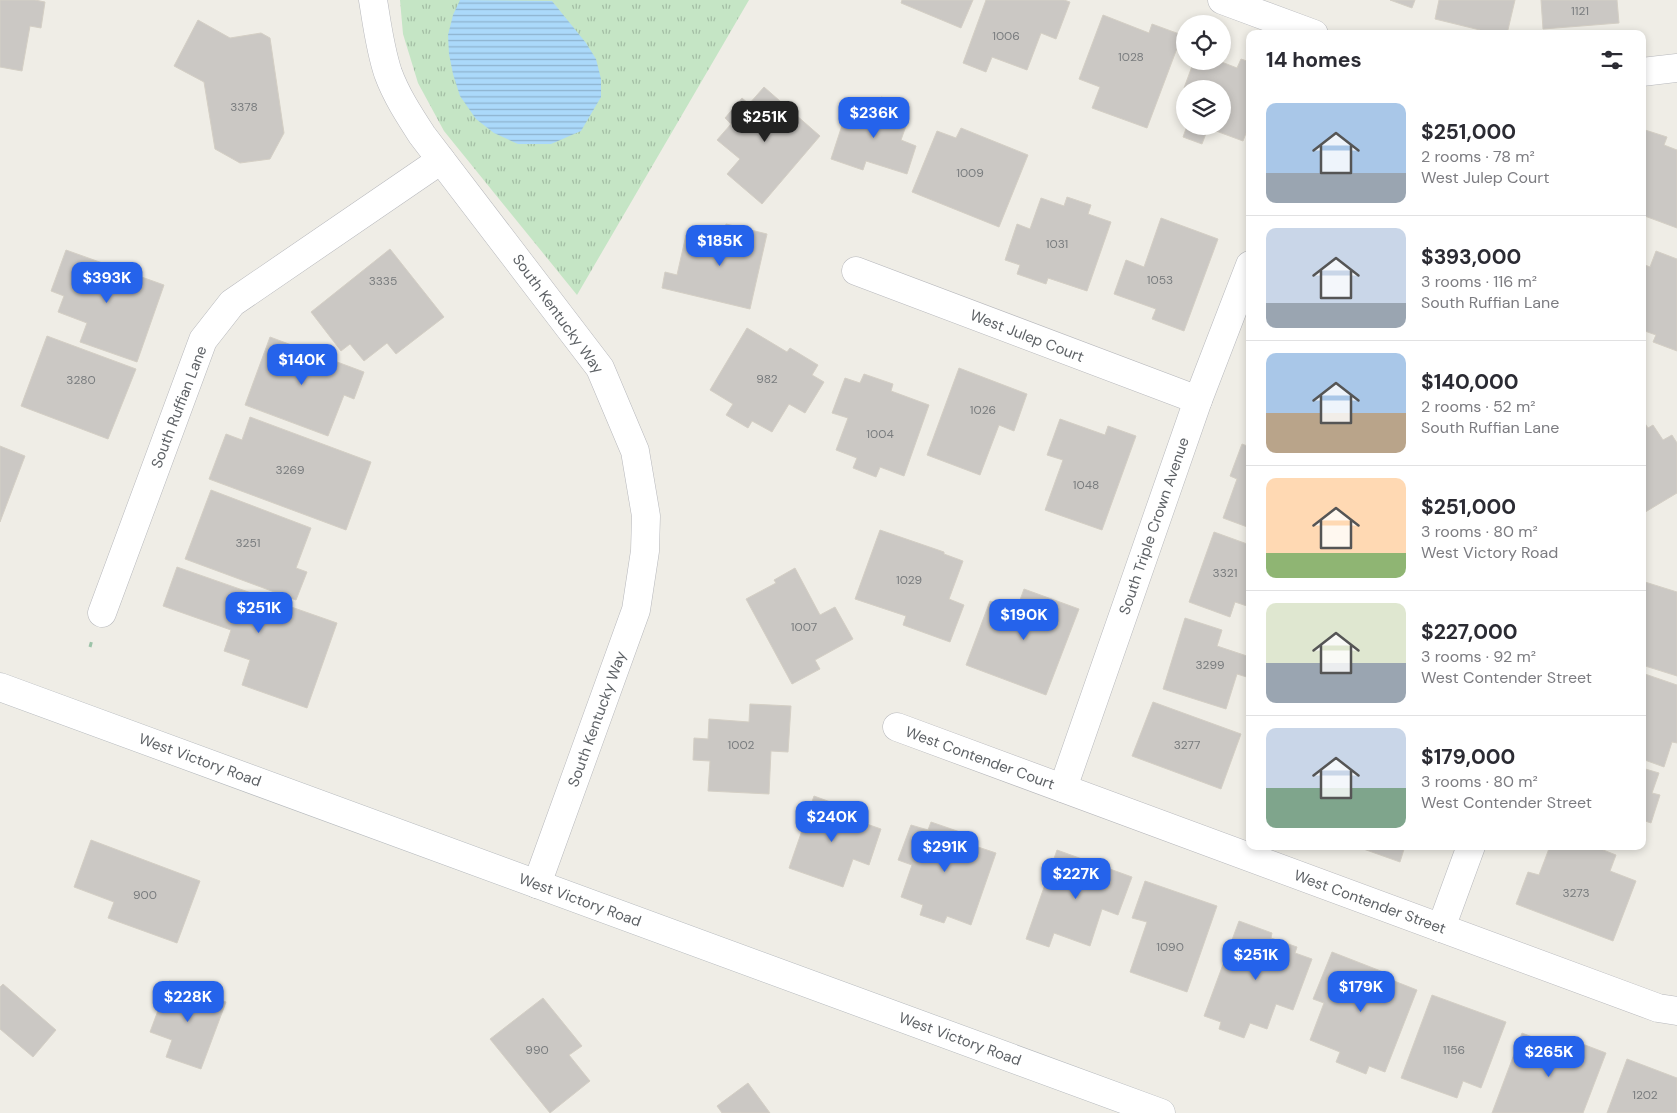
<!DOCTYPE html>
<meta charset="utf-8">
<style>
:root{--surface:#fff;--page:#f7f7f7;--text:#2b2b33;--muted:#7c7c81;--line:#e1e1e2;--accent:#2563eb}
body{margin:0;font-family:"DM Sans",sans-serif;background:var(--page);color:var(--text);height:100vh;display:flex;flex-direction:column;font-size:19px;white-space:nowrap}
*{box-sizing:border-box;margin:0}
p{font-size:16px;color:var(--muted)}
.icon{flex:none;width:28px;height:28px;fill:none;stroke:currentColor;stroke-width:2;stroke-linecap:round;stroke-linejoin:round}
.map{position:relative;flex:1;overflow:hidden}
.drawer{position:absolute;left:1246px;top:30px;width:400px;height:820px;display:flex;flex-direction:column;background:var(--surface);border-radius:10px;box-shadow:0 2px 8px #0003}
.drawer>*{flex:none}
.buttons{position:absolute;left:1176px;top:15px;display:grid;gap:10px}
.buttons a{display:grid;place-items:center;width:55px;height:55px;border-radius:50%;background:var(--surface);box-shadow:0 2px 8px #0003;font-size:25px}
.price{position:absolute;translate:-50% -42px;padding:0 11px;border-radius:10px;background:var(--accent);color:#fff;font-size:16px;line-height:32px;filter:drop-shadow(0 1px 2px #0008)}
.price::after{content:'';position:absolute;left:50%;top:30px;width:15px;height:11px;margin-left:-8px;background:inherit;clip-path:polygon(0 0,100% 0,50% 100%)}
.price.on{background:#222;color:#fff}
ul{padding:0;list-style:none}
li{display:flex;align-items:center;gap:15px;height:125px;padding:0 20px}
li+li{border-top:1px solid var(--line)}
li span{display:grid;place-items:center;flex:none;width:140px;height:100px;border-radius:10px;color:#555}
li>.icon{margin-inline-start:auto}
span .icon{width:60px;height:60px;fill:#fffc;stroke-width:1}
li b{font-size:21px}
h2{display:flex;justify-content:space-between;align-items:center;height:60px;padding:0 20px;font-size:21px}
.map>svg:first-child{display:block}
.grass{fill:url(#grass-tufts)}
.water{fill:url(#water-rules)}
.building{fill:#cbc8c4;stroke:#d4cfc5}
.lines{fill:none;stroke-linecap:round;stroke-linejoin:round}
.minor-casing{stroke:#b7b8bc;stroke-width:29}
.tertiary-casing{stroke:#b7b8bc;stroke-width:29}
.secondary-casing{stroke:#b5b9bd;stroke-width:29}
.path{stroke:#9cc3a8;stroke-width:3;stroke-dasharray:5 2.5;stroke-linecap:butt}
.minor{stroke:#fff;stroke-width:28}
.tertiary{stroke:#fff;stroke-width:28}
.secondary{stroke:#fff;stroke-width:28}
.labels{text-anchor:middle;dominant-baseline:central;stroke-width:4;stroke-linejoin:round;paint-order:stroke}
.number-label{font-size:12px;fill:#797c7e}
.street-label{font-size:15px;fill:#5e6266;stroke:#fff}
</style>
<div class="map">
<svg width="1677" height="1113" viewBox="0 0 1677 1113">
<defs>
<pattern id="grass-tufts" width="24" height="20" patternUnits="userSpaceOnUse" patternTransform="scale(1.25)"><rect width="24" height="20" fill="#c5e5c5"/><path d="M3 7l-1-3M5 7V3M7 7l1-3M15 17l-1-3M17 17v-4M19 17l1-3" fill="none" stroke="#a3bda4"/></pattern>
<pattern id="water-rules" width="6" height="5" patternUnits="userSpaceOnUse" patternTransform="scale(1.25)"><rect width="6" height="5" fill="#abd9fa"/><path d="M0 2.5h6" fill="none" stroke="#8eb3ce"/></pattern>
</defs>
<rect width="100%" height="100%" fill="#efede6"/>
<!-- grass -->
<path class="grass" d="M 400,0 L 749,0 L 577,295 L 444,131 L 418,83 L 403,34 Z"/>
<!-- water -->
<path class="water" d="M 460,0 L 552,1 L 586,43 L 596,59 L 601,79 L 601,97 L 581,131 L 551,144 L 518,144 L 494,133 L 476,119 L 460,96 L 453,74 L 449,54 L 448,35 L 453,15 Z"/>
<!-- building -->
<g class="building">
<path d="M 0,0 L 35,0 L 45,2 L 41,28 L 30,26 L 22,71 L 0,67 Z"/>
<path d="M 902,0 L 973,0 L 961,28 L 901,3 Z"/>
<path d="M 986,0 L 1064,0 L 1070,2 L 1056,39 L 1041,33 L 1027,70 L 992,57 L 986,72 L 963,63 Z"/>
<path d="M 1390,0 L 1415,0 L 1412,8 Z"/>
<path d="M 1439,0 L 1515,0 L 1507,34 L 1479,34 L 1480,30 L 1435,19 Z"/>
<path d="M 1541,0 L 1617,0 L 1619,23 L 1543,29 Z"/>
<path d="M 1103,15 L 1149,33 L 1152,24 L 1182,35 L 1147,128 L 1092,108 L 1100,87 L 1079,79 Z"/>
<path d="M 198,20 L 230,38 L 261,33 L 270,38 L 284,133 L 270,159 L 240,163 L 215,149 L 204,82 L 174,66 Z"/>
<path d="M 1241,59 L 1250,62 L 1250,123 L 1243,141 L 1208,128 L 1202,144 L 1183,137 L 1187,126 L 1222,126 L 1222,89 L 1184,88 L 1194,61 L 1219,61 L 1237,68 Z"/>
<path d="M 764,87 L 820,136 L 762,204 L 727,174 L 740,159 L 717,140 L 731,124 L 725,118 L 742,98 L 749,104 Z"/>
<path d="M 881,97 L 899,102 L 894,119 L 907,123 L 901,140 L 916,146 L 907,174 L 866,161 L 863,170 L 831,159 L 849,104 L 876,113 Z"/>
<path d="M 961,128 L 1028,155 L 999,227 L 912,192 L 937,131 L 956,138 Z"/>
<path d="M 1642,129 L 1667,137 L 1664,145 L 1677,150 L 1677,228 L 1642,215 Z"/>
<path d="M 1067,197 L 1091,205 L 1088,214 L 1111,222 L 1087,291 L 1048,278 L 1046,284 L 1017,274 L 1020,265 L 1005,260 L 1017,224 L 1030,229 L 1041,198 L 1064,206 Z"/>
<path d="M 1161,218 L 1218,239 L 1184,331 L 1152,319 L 1156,309 L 1114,294 L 1126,260 L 1144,267 Z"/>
<path d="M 726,224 L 767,234 L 750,309 L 662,288 L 665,272 L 677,275 L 686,235 L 721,243 Z"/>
<path d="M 390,249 L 444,317 L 396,354 L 387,343 L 364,361 L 350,344 L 341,351 L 311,312 Z"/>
<path d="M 66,250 L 164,285 L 137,362 L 80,342 L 87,323 L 58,312 L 64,296 L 51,291 Z"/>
<path d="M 1656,251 L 1677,259 L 1677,351 L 1653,342 L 1656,335 L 1642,330 L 1642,272 L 1645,265 L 1650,267 Z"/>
<path d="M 747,328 L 787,352 L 790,348 L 818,365 L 812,375 L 824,382 L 805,413 L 789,404 L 772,432 L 752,421 L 748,428 L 726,415 L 733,404 L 710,390 Z"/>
<path d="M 47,336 L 136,369 L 108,439 L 21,406 Z"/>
<path d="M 270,337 L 364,372 L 354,399 L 344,395 L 328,436 L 245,405 Z"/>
<path d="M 959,368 L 1027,394 L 1014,431 L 999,425 L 980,475 L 927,455 Z"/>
<path d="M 864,374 L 893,384 L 891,391 L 929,405 L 904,476 L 880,467 L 876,477 L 853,468 L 857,458 L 836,450 L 848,418 L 832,413 L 845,378 L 860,383 Z"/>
<path d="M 250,417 L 371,462 L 346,530 L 209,479 L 226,434 L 242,440 Z"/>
<path d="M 1060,419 L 1105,435 L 1108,426 L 1136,436 L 1102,530 L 1045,510 L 1063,460 L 1047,455 Z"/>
<path d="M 1642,419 L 1648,428 L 1653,425 L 1663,440 L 1672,435 L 1677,443 L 1677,493 L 1642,514 Z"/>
<path d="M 1242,444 L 1250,447 L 1250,528 L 1223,518 L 1237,479 L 1230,476 Z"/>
<path d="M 0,446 L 25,456 L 0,522 Z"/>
<path d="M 211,490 L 311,528 L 296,568 L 307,572 L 296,600 L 185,559 Z"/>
<path d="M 880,530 L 944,552 L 944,554 L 963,561 L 949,599 L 964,605 L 950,642 L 903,625 L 906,616 L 855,599 Z"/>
<path d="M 1214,532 L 1250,545 L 1250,607 L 1235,602 L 1230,617 L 1189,602 Z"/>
<path d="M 177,567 L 337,623 L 307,708 L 242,685 L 250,660 L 224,651 L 231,630 L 163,606 Z"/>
<path d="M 795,568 L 820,615 L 835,607 L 853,639 L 815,660 L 820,669 L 792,684 L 746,599 L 776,583 L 774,580 Z"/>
<path d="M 1645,582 L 1677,592 L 1677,676 L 1642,665 L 1642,590 Z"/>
<path d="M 1024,589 L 1079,609 L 1046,695 L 966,665 L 990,601 L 1016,611 Z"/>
<path d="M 1185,618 L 1222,630 L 1217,646 L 1250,657 L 1250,678 L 1237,674 L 1226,709 L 1163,689 Z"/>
<path d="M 1642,673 L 1677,685 L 1677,743 L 1672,742 L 1664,767 L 1642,759 Z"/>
<path d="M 1153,702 L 1241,734 L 1221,789 L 1132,756 Z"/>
<path d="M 750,704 L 791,706 L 788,752 L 771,751 L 769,794 L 708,791 L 710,761 L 693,760 L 694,738 L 708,739 L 709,719 L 749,722 Z"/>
<path d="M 1642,768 L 1659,773 L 1652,793 L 1660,795 L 1651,823 L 1642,820 Z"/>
<path d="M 814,796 L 844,807 L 841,815 L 881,829 L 869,865 L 853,859 L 843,887 L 789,868 Z"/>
<path d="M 931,822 L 960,832 L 957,840 L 996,853 L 971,925 L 947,916 L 944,923 L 920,915 L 923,905 L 901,897 L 912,865 L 898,860 L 911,825 L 928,830 Z"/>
<path d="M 91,840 L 200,881 L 177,943 L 108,918 L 114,902 L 74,887 Z"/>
<path d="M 1355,846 L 1405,846 L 1400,862 Z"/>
<path d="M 1550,846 L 1593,846 L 1616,855 L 1610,871 L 1636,881 L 1613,941 L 1516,904 L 1528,872 L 1539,875 Z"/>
<path d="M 1057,850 L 1132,877 L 1118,915 L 1102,909 L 1090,946 L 1054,933 L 1049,947 L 1026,939 Z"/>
<path d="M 1145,881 L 1217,906 L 1187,992 L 1130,972 L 1147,922 L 1132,918 Z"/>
<path d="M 1239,921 L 1272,933 L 1271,938 L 1297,947 L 1295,953 L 1312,959 L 1293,1010 L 1276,1004 L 1267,1029 L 1250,1023 L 1244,1038 L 1219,1029 L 1221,1022 L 1204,1016 Z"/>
<path d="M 1332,952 L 1391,975 L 1389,979 L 1417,990 L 1385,1072 L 1369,1066 L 1366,1074 L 1336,1062 L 1340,1052 L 1310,1040 L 1324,1003 L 1313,999 Z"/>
<path d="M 169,981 L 226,1002 L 201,1069 L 166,1057 L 172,1040 L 150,1032 Z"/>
<path d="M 3,984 L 56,1030 L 33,1057 L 0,1029 L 0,987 Z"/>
<path d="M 1432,995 L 1506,1022 L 1481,1088 L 1463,1081 L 1457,1098 L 1401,1078 Z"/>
<path d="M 543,998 L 582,1046 L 569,1055 L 590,1081 L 550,1113 L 490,1039 Z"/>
<path d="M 1522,1033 L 1568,1051 L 1572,1040 L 1606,1053 L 1583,1113 L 1492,1113 Z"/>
<path d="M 1627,1059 L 1677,1078 L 1677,1113 L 1607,1113 Z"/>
<path d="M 748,1083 L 770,1113 L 722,1113 L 717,1106 Z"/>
</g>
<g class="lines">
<defs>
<g id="minor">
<path d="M 1222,0 L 1314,34"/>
<path d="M 1642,72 L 1677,68"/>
<path d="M 856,271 L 1198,400"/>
<path d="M 102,613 L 203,340 L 232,303 L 441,160"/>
<path d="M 897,727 L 1658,1008 L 1677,1011"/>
<path d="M 1063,788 L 1198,400 L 1250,265"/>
<path d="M 1441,928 L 1471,846"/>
</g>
<path id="tertiary" d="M 373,0 C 377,24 380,49 388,73 C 396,95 409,115 422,135 L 600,368 L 635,451 L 646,516 L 645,551 L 636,610 L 537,884"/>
<path id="secondary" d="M 0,687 L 1161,1113"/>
</defs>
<!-- minor casing -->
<use href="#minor" class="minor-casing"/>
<!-- tertiary casing -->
<use href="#tertiary" class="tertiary-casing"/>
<!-- secondary casing -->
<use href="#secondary" class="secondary-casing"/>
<!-- path -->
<path class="path" d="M 90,647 L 92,640"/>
<!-- minor -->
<use href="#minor" class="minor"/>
<!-- tertiary -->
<use href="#tertiary" class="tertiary"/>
<!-- secondary -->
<use href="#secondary" class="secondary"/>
</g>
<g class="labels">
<!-- number labels -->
<g class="number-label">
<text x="1580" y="11">1121</text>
<text x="1006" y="36">1006</text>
<text x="1131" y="57">1028</text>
<text x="244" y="107">3378</text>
<text x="970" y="173">1009</text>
<text x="1057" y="244">1031</text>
<text x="1160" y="280">1053</text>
<text x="383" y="281">3335</text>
<text x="767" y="379">982</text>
<text x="81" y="380">3280</text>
<text x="983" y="410">1026</text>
<text x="880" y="434">1004</text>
<text x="290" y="470">3269</text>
<text x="1086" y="485">1048</text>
<text x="248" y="543">3251</text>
<text x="1225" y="573">3321</text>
<text x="909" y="580">1029</text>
<text x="804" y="627">1007</text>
<text x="1210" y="665">3299</text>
<text x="741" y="745">1002</text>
<text x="1187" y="745">3277</text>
<text x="1576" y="893">3273</text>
<text x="145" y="895">900</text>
<text x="1170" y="947">1090</text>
<text x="537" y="1050">990</text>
<text x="1454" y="1050">1156</text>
<text x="1645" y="1095">1202</text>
</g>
<!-- street labels -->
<g class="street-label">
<text transform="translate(558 314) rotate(54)">South Kentucky Way</text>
<text transform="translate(1027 336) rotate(21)">West Julep Court</text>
<text transform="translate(179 407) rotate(-69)">South Ruffian Lane</text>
<text transform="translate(1154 526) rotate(-71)">South Triple Crown Avenue</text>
<text transform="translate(597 719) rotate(-70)">South Kentucky Way</text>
<text transform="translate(980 758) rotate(20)">West Contender Court</text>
<text transform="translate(200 760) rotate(20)">West Victory Road</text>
<text transform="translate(580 900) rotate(20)">West Victory Road</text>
<text transform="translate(1370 902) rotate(20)">West Contender Street</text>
<text transform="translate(960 1039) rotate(20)">West Victory Road</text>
</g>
</g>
</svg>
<div class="buttons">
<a><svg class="icon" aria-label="locate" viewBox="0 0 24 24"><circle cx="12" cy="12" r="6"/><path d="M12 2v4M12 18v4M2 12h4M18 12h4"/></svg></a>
<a><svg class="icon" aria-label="layers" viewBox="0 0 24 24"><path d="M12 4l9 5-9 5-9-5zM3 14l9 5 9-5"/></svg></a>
</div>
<b class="price" style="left:874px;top:139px">$236K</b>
<b class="price on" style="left:765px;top:143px">$251K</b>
<b class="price" style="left:720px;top:267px">$185K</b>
<b class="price" style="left:107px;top:304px">$393K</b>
<b class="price" style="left:302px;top:386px">$140K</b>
<b class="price" style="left:259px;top:634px">$251K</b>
<b class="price" style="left:1024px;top:641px">$190K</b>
<b class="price" style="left:832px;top:843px">$240K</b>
<b class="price" style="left:945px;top:873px">$291K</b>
<b class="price" style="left:1076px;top:900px">$227K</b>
<b class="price" style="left:1256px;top:981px">$251K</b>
<b class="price" style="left:1361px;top:1013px">$179K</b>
<b class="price" style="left:188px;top:1023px">$228K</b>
<b class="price" style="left:1549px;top:1078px">$265K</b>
<section class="drawer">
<h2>14 homes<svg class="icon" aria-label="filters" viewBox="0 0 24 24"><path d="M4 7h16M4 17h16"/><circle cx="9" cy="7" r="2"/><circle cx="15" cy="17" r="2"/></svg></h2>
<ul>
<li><span style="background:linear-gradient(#a9c7e8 70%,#9aa5b1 0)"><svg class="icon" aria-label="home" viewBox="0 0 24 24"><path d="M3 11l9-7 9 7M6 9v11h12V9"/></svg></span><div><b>$251,000</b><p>2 rooms · 78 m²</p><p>West Julep Court</p></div></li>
<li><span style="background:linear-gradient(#c9d6e8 75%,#9aa5b1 0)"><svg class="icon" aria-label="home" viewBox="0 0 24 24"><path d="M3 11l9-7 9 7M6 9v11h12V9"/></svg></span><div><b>$393,000</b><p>3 rooms · 116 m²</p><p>South Ruffian Lane</p></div></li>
<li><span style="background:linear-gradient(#a9c7e8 60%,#b9a48a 0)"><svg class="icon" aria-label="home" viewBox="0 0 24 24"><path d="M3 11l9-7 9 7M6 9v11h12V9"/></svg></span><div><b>$140,000</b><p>2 rooms · 52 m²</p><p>South Ruffian Lane</p></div></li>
<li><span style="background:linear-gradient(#ffd9b3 75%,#8fb573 0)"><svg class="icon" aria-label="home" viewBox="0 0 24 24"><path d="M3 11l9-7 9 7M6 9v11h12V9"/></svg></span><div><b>$251,000</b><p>3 rooms · 80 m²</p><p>West Victory Road</p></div></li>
<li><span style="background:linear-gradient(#dfe7d0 60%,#9aa5b1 0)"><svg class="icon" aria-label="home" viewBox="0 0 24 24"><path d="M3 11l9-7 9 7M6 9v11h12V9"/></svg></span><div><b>$227,000</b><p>3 rooms · 92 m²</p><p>West Contender Street</p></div></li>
<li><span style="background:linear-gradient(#c9d6e8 60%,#7fa58c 0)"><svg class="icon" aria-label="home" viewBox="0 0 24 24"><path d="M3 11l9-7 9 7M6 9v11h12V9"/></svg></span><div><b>$179,000</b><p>3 rooms · 80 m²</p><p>West Contender Street</p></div></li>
</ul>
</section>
</div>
